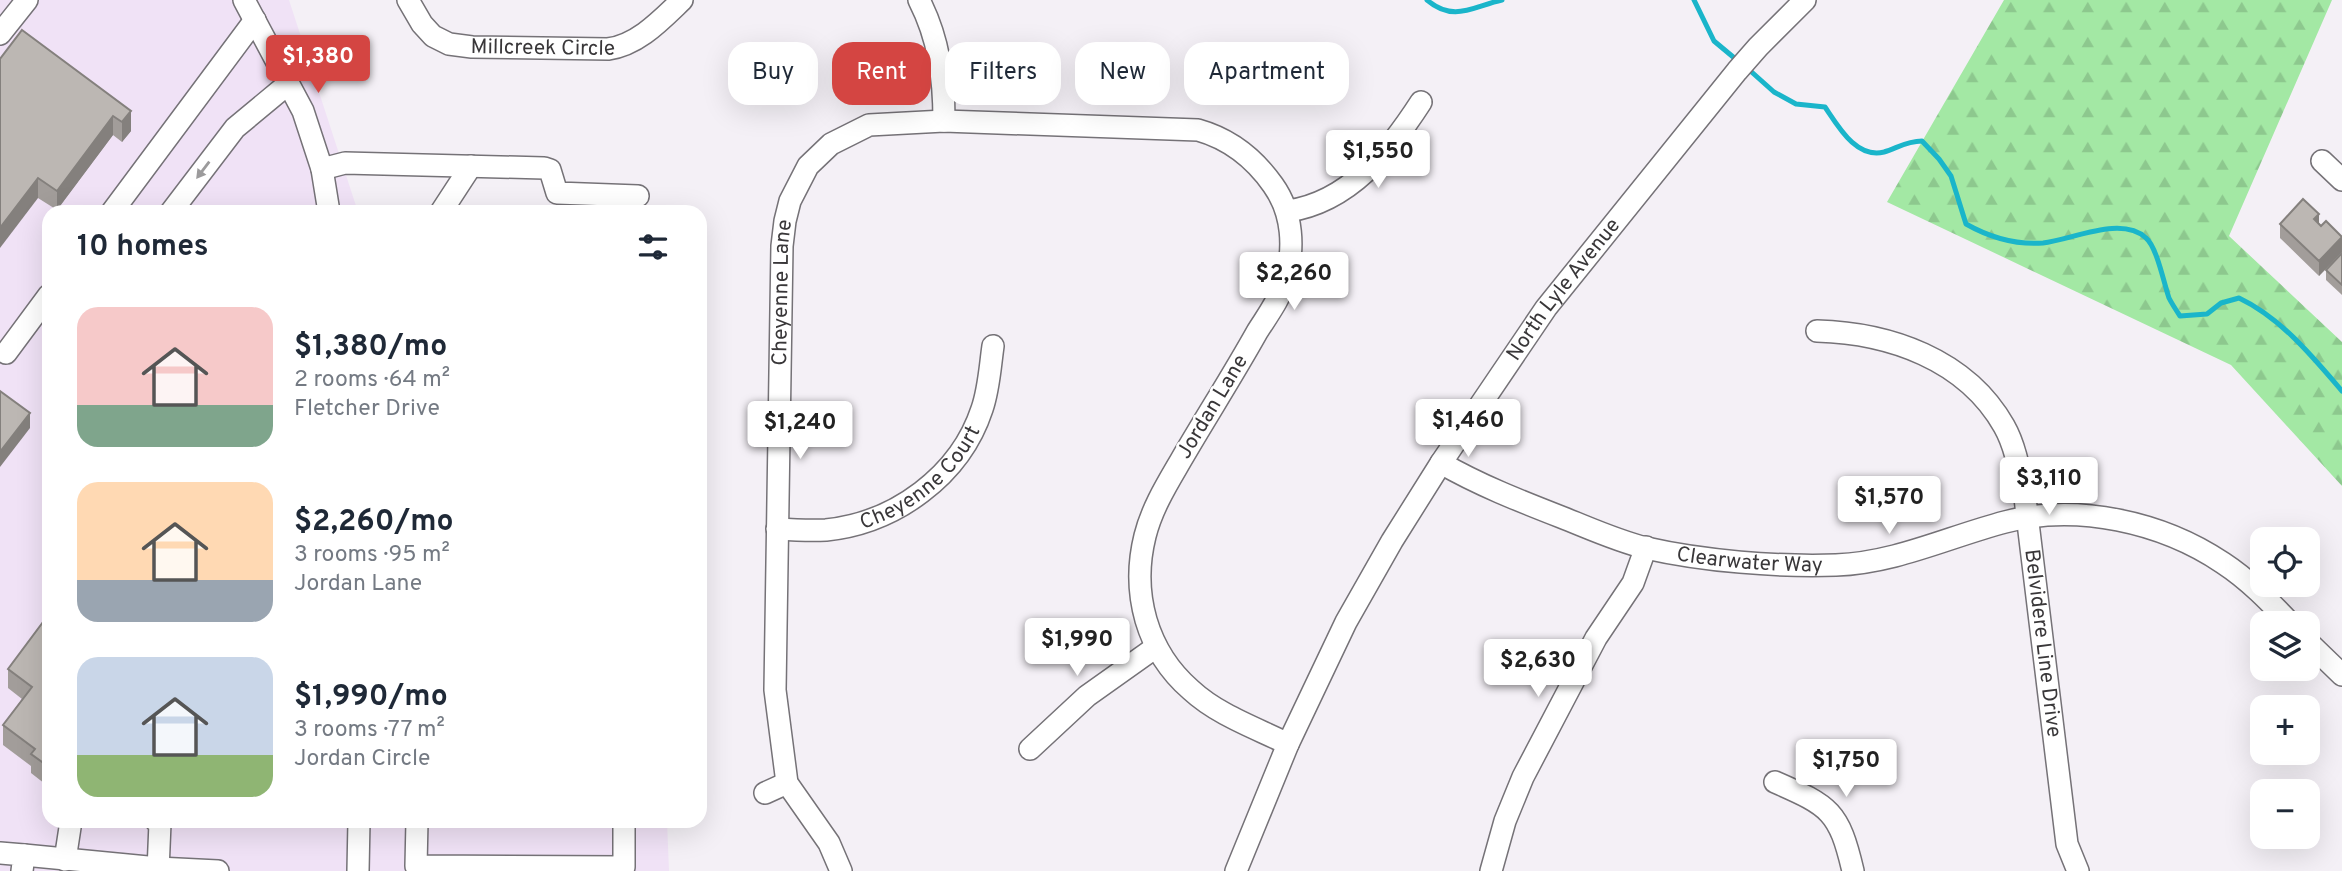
<!DOCTYPE html>
<meta charset="utf-8">
<style>
:root{--surface:#fff;--page:#f2f2f3;--text:#1f2937;--muted:#747a83;--accent:#d44542}
body{margin:0;font-family:Overpass,sans-serif;background:var(--page);color:var(--text);height:100vh;display:flex;flex-direction:column;font-size:26px;white-space:nowrap}
*{box-sizing:border-box;margin:0}
p{font-size:23px;color:var(--muted)}
.icon{flex:none;width:38px;height:38px;fill:none;stroke:currentColor;stroke-width:2;stroke-linecap:round;stroke-linejoin:round}
.map{position:relative;flex:1;overflow:hidden}
.details{position:absolute;left:42px;top:205px;width:665px;height:623px;display:flex;flex-direction:column;background:var(--surface);border-radius:21px;box-shadow:0 7px 28px #0002}
.details>*{flex:none}
.top-card{position:absolute;left:728px;top:42px;width:665px;height:63px;display:flex;gap:14px}
.fabs{position:absolute;left:2250px;top:527px;display:grid;gap:14px}
.fabs a{display:grid;place-items:center;width:70px;height:70px;border-radius:14px;background:var(--surface);box-shadow:0 7px 28px #0002;font-size:35px}
.price{position:absolute;translate:-50% -60px;padding:0 16px;border-radius:7px;background:#fff;color:#222;font-size:23px;line-height:46px;filter:drop-shadow(0 2px 4px #0008)}
.price::after{content:'';position:absolute;left:50%;top:42px;width:21px;height:16px;margin-left:-10px;background:inherit;clip-path:polygon(0 0,100% 0,50% 100%)}
.price.selected{background:var(--accent);color:#fff}
ul{padding:0;list-style:none}
li{display:flex;align-items:center;gap:21px;height:175px;padding:0 35px}
li span{display:grid;place-items:center;flex:none;width:196px;height:140px;border-radius:21px;color:#555}
li>.icon{margin-inline-start:auto}
span .icon{width:84px;height:84px;fill:#fffc;stroke-width:1}
li b{font-size:30px}
h2{display:flex;justify-content:space-between;align-items:center;height:84px;padding:0 35px;font-size:30px}
.tag{padding:0 24px;border-radius:21px;background:var(--surface);box-shadow:0 7px 28px #0002;font-size:24px;line-height:63px}
.tag.selected{background:var(--accent);color:#fff}
.map>svg:first-child{display:block}
.commercial{fill:#f0e2f6}
.forest{fill:url(#forest-firs)}
.lines{fill:none;stroke-linecap:round;stroke-linejoin:round}
.stream{stroke:#1ab5ca;stroke-width:5}
.minor-casing{stroke:#757277;stroke-width:24}
.minor{stroke:#fff;stroke-width:21}
.wall{fill:#a29d9a}
.shaded-wall{fill:#84807d}
.building{fill:#bcb7b3;stroke:#84807d;stroke-width:2}
.oneway{fill:#9c9b9c}
.labels{text-anchor:middle;dominant-baseline:central;stroke-width:5;stroke-linejoin:round;paint-order:stroke}
.street-label{font-size:21px;fill:#393739;stroke:#fff}
</style>
<div class="map">
<svg width="2342" height="871" viewBox="0 0 2342 871">
<defs>
<pattern id="forest-firs" width="22" height="20" patternUnits="userSpaceOnUse" patternTransform="scale(1.75)"><rect width="22" height="20" fill="#a3e8a4"/><path d="M5 1l3.5 6h-7zM16 11l3.5 6h-7z" fill="#8dc88e"/></pattern>
</defs>
<rect width="100%" height="100%" fill="#f4f0f6"/>
<!-- commercial -->
<path class="commercial" d="M 0,0 L 289,0 L 358,212 L 49,212 L 49,821 L 667,821 L 669,871 L 0,871 Z"/>
<!-- forest -->
<path class="forest" d="M 2004,0 L 2332,0 L 2229,236 L 2342,342 L 2342,486 L 2231,365 L 1887,202 Z"/>
<g class="lines">
<!-- stream -->
<g class="stream">
<path d="M 1427,0 C 1454,23 1474,6 1502,0"/>
<path d="M 1694,0 L 1714,41 L 1738,61"/>
<path d="M 1746,67 L 1774,92 L 1796,104 L 1825,107 C 1838,126 1856,159 1884,152 C 1897,148 1907,141 1922,141 L 1939,159 L 1951,176 L 1966,224 C 1989,237 2016,245 2043,243 C 2072,240 2121,215 2146,238 C 2157,247 2164,284 2169,298 C 2172,304 2176,310 2180,316 L 2207,314 L 2221,303 L 2239,298 C 2281,318 2312,356 2342,391"/>
</g>
<defs>
<g id="minor">
<path d="M 244,0 L 303,111 L 322,169 L 329,212"/>
<path id="s1" d="M 408,0 L 422,24 L 433,36 L 449,44 L 472,47 L 608,49 C 638,45 661,20 682,0"/>
<path d="M 919,0 C 939,39 944,78 944,121"/>
<path d="M 0,34 L 27,0"/>
<path d="M 2322,161 L 2342,180"/>
<path d="M 322,169 L 345,163 L 544,168 L 550,170 L 557,193 L 638,196"/>
<path d="M 1288,211 C 1350,202 1390,150 1421,102"/>
<path d="M 112,212 L 255,20"/>
<path d="M 171,212 L 235,128 L 288,84"/>
<path d="M 441,212 L 471,166"/>
<path id="s2" d="M 1817,331 C 1889,333 1966,359 2004,426 C 2016,447 2020,474 2025,498 L 2067,844 L 2078,871"/>
<path d="M 6,353 L 49,295"/>
<path id="s3" d="M 1441,463 C 1479,485 1520,501 1561,517 C 1589,528 1617,541 1646,548 C 1703,561 1777,567 1836,565 C 1895,563 1948,537 2005,522 C 2077,503 2162,522 2223,563 C 2249,580 2269,601 2290,623"/>
<path id="s4" d="M 777,529 C 793,530 810,531 826,530 C 895,523 960,476 982,409 C 989,389 990,367 993,346"/>
<path d="M 2308,642 L 2342,675"/>
<path d="M 1030,749 L 1087,696 L 1156,647"/>
<path d="M 1775,782 C 1830,806 1839,811 1853,871"/>
<path d="M 765,793 L 787,783"/>
<path d="M 156,821 L 160,823 L 158,871"/>
<path d="M 417,821 L 416,866 L 624,867 L 624,821"/>
<path d="M 0,853 L 24,855 L 22,871"/>
<path d="M 24,855 L 158,868 L 218,871"/>
<path d="M 65,860 L 71,821"/>
<path d="M 358,871 L 359,821"/>
<path id="s5" d="M 841,871 L 829,843 L 787,783 L 775,690 L 782,246 L 785,221 L 790,201 L 808,166 L 831,144 L 869,125 L 944,121 L 1198,130 C 1230,139 1254,158 1273,185 C 1293,213 1295,249 1285,281 C 1280,299 1267,316 1257,332 C 1233,375 1206,417 1181,460 C 1167,484 1152,508 1145,536 C 1138,564 1138,592 1146,620 C 1154,647 1169,671 1191,690 C 1218,715 1256,728 1288,744"/>
<path id="s6" d="M 1236,871 L 1288,744 L 1346,622 L 1392,541 L 1441,463 L 1546,308 L 1737,71 L 1758,47 L 1805,0"/>
<path d="M 1491,871 L 1505,821 L 1523,777 L 1596,638 L 1633,583 L 1646,547"/>
</g>
</defs>
<!-- minor casing -->
<use href="#minor" class="minor-casing"/>
<!-- minor -->
<use href="#minor" class="minor"/>
</g>
<!-- wall -->
<g class="wall">
<path d="M 22,30 L 131,131 L 122,142 L 113,135 L 57,210 L 38,198 Z"/>
<path d="M 2319,223 L 2321,226 L 2342,237 L 2342,252 L 2319,276 L 2280,238 L 2280,224 Z"/>
<path d="M 2342,253 L 2342,295 L 2326,280 L 2326,270 Z"/>
<path d="M 49,614 L 49,787 L 31,773 L 31,766 L 3,745 L 3,725 L 22,699 L 8,688 L 8,669 Z"/>
</g>
<!-- shaded-wall -->
<g class="shaded-wall">
<path d="M 131,111 L 131,131 L 122,142 L 122,122 Z"/>
<path d="M 113,116 L 113,135 L 57,210 L 57,191 Z"/>
<path d="M 38,178 L 38,198 L 0,248 L 0,228 Z"/>
<path d="M 2319,214 L 2319,228 L 2314,219 Z"/>
<path d="M 2342,238 L 2342,252 L 2319,276 L 2319,261 Z"/>
<path d="M 30,413 L 30,428 L 0,467 L 0,452 Z"/>
</g>
<!-- building -->
<g class="building">
<path d="M 22,30 L 131,111 L 122,122 L 113,116 L 57,191 L 38,178 L 0,228 L 0,59 Z"/>
<path d="M 2303,199 L 2319,214 L 2314,219 L 2321,226 L 2326,221 L 2342,237 L 2319,261 L 2280,224 Z"/>
<path d="M 2342,253 L 2342,285 L 2326,270 Z"/>
<path d="M 0,391 L 30,413 L 0,452 Z"/>
<path d="M 49,614 L 49,767 L 31,754 L 35,749 L 3,725 L 32,687 L 8,669 Z"/>
</g>
<!-- one-way arrows -->
<defs><path id="oneway-solid" d="M-6-.8H1V-3.2L6.5 0L1 3.2V.8H-6Z" transform="scale(1.75)"/></defs>
<use class="oneway" href="#oneway-solid" transform="translate(203 170) rotate(127)"/>
<g class="labels">
<!-- street labels -->
<g class="street-label">
<text stroke="none"><textPath href="#s1" startOffset="156">Millcreek Circle</textPath></text>
<text stroke="none"><textPath href="#s6" startOffset="670">North Lyle Avenue</textPath></text>
<text stroke="none"><textPath href="#s5" startOffset="595">Cheyenne Lane</textPath></text>
<text transform="translate(1213 407) rotate(-59)">Jordan Lane</text>
<text stroke="none"><textPath href="#s4" startOffset="161">Cheyenne Court</textPath></text>
<text stroke="none"><textPath href="#s3" startOffset="327">Clearwater Way</textPath></text>
<text stroke="none"><textPath href="#s2" startOffset="441">Belvidere Line Drive</textPath></text>
</g>
</g>
</svg>
<div class="fabs">
<a><svg class="icon" aria-label="locate" viewBox="0 0 24 24"><circle cx="12" cy="12" r="6"/><path d="M12 2v4M12 18v4M2 12h4M18 12h4"/></svg></a>
<a><svg class="icon" aria-label="layers" viewBox="0 0 24 24"><path d="M12 4l9 5-9 5-9-5zM3 14l9 5 9-5"/></svg></a>
<a>+</a>
<a>−</a>
</div>
<b class="price selected" style="left:318px;top:95px">$1,380</b>
<b class="price" style="left:1378px;top:190px">$1,550</b>
<b class="price" style="left:1294px;top:312px">$2,260</b>
<b class="price" style="left:1468px;top:459px">$1,460</b>
<b class="price" style="left:800px;top:461px">$1,240</b>
<b class="price" style="left:2049px;top:517px">$3,110</b>
<b class="price" style="left:1889px;top:536px">$1,570</b>
<b class="price" style="left:1077px;top:678px">$1,990</b>
<b class="price" style="left:1538px;top:699px">$2,630</b>
<b class="price" style="left:1846px;top:799px">$1,750</b>
<div class="top-card">
<a class="tag">Buy</a>
<a class="tag selected">Rent</a>
<a class="tag">Filters</a>
<a class="tag">New</a>
<a class="tag">Apartment</a>
</div>
<section class="details">
<h2>10 homes<svg class="icon" aria-label="filters" viewBox="0 0 24 24"><path d="M4 7h16M4 17h16"/><circle cx="9" cy="7" r="2"/><circle cx="15" cy="17" r="2"/></svg></h2>
<ul>
<li><span style="background:linear-gradient(#f6c9c9 70%,#7fa58c 0)"><svg class="icon" aria-label="home" viewBox="0 0 24 24"><path d="M3 11l9-7 9 7M6 9v11h12V9"/></svg></span><div><b>$1,380/mo</b><p>2 rooms · 64 m²</p><p>Fletcher Drive</p></div></li>
<li><span style="background:linear-gradient(#ffd9b3 70%,#9aa5b1 0)"><svg class="icon" aria-label="home" viewBox="0 0 24 24"><path d="M3 11l9-7 9 7M6 9v11h12V9"/></svg></span><div><b>$2,260/mo</b><p>3 rooms · 95 m²</p><p>Jordan Lane</p></div></li>
<li><span style="background:linear-gradient(#c9d6e8 70%,#8fb573 0)"><svg class="icon" aria-label="home" viewBox="0 0 24 24"><path d="M3 11l9-7 9 7M6 9v11h12V9"/></svg></span><div><b>$1,990/mo</b><p>3 rooms · 77 m²</p><p>Jordan Circle</p></div></li>
</ul>
</section>
</div>
